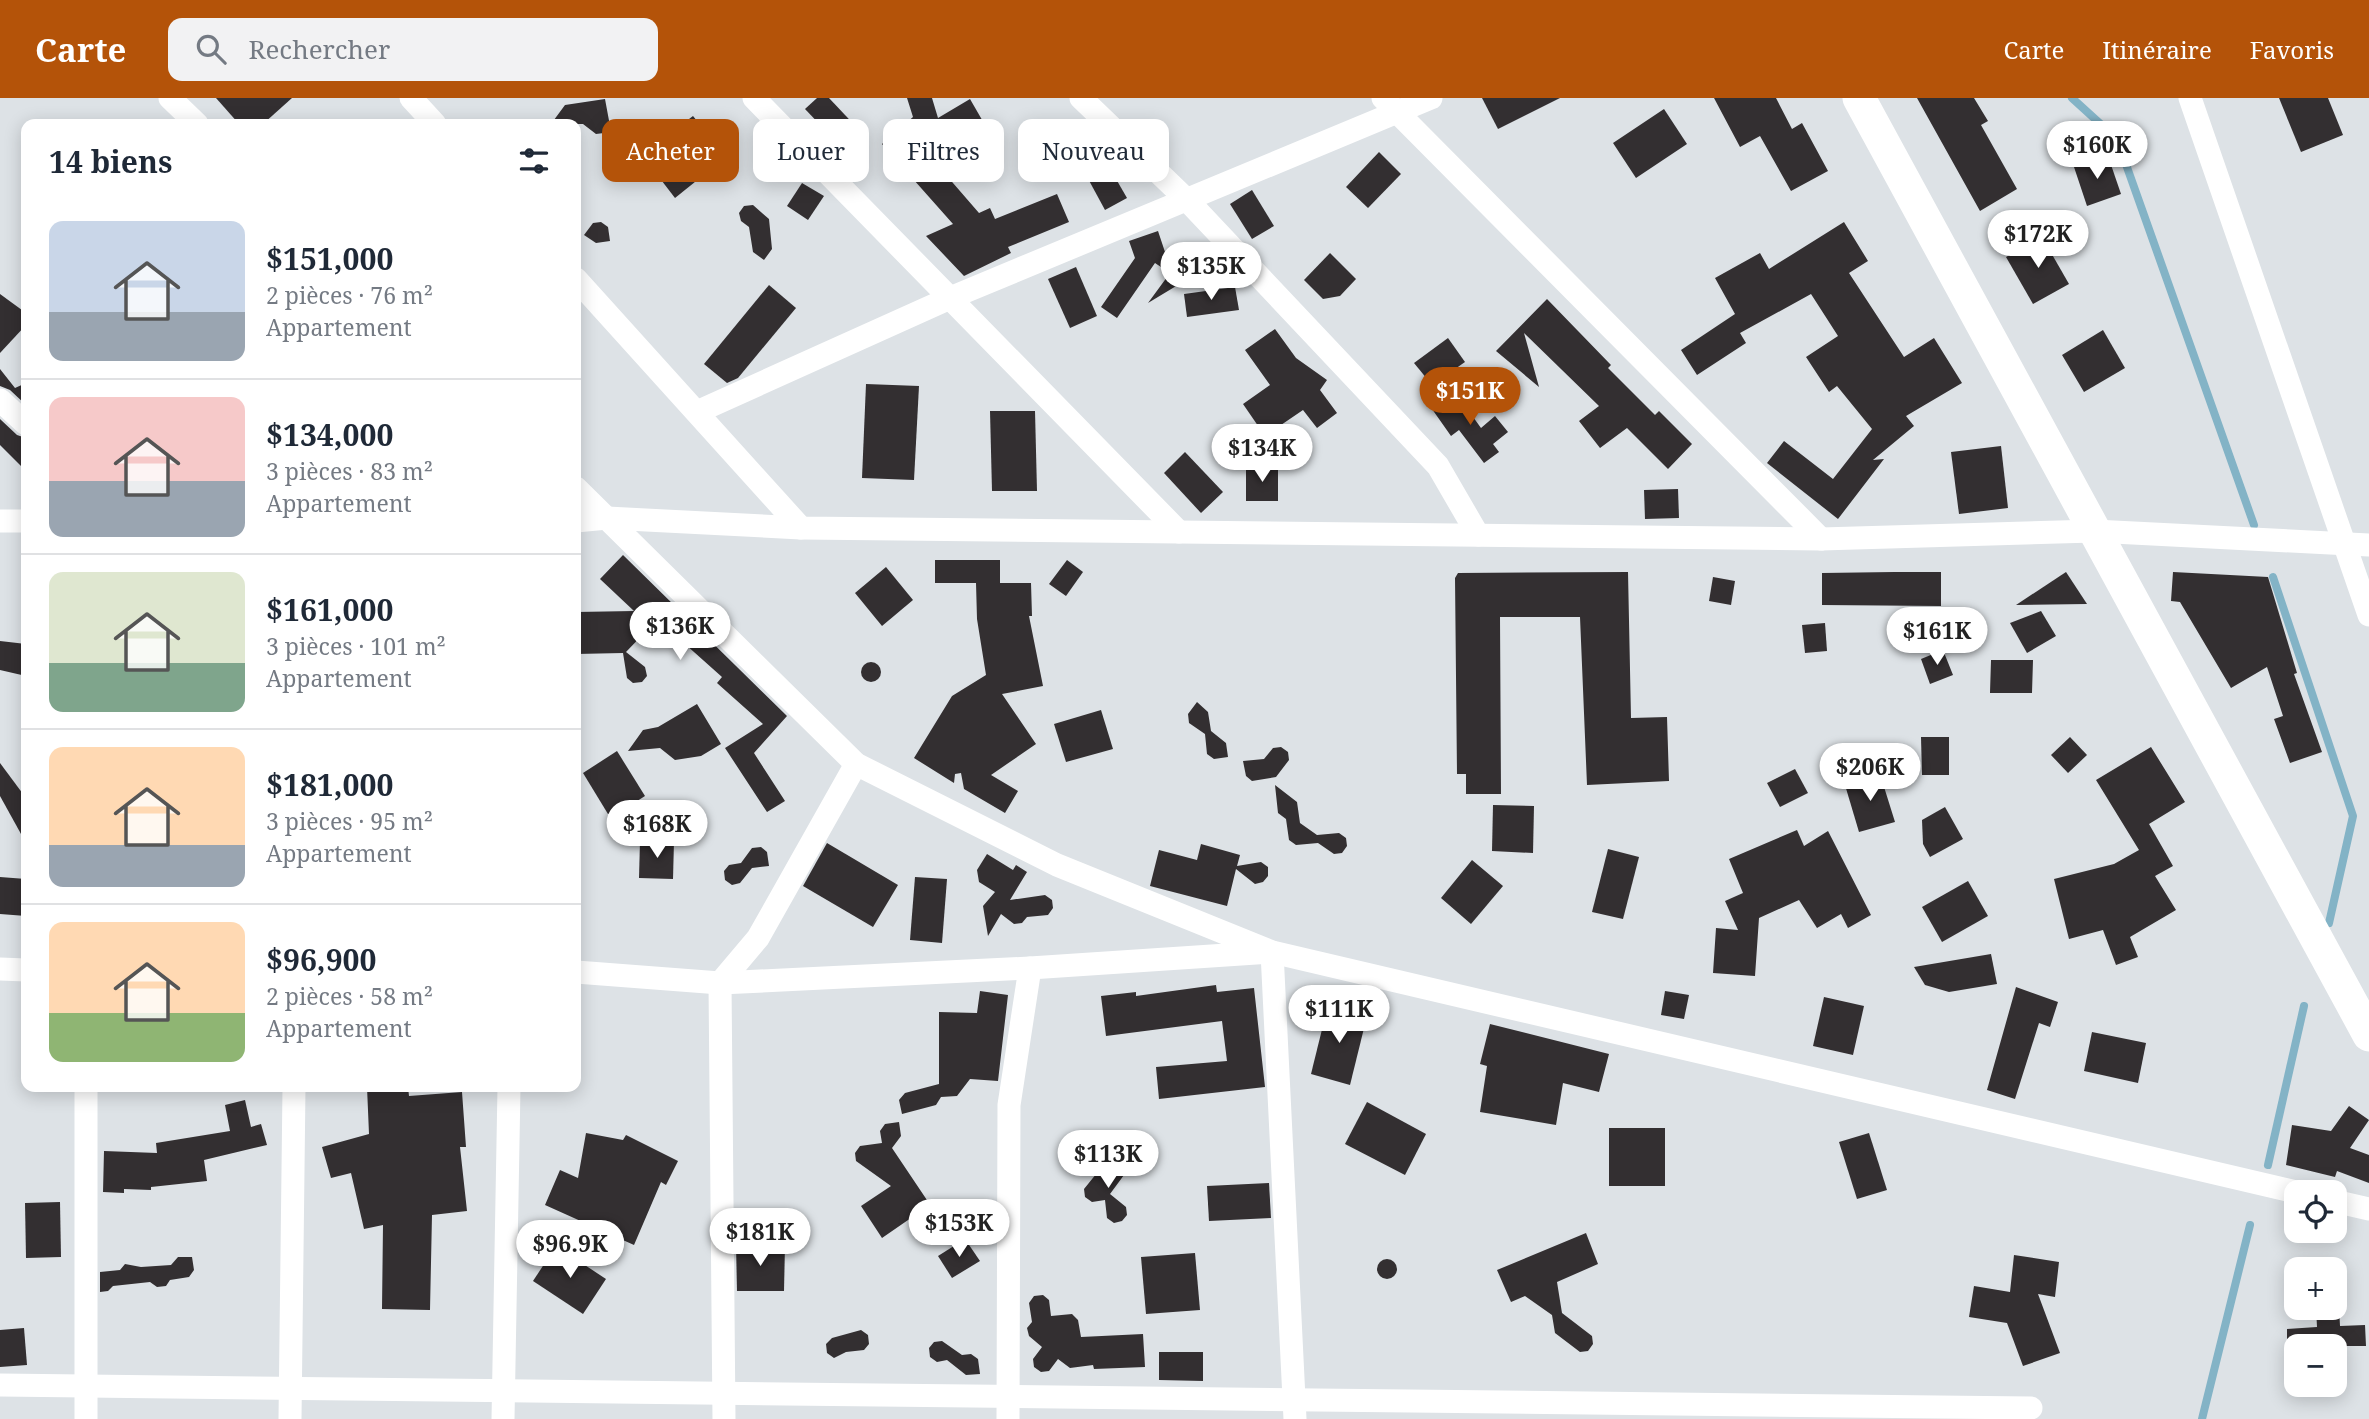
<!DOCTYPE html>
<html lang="fr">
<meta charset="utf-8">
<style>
:root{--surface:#fff;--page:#f2f2f3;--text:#1f2937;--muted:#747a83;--line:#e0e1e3;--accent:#b45309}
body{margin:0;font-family:"Noto Serif",serif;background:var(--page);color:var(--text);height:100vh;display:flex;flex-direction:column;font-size:26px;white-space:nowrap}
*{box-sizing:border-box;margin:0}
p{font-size:23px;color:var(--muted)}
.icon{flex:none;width:38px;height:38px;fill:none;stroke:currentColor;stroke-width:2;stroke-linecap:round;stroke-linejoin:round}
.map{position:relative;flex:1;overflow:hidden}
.sheet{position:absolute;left:21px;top:21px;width:560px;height:973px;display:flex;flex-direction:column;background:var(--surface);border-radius:14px;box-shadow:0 4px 18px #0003}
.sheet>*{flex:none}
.banner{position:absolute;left:602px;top:21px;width:665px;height:63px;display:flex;gap:14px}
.fabs{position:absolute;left:2284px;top:1082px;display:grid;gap:14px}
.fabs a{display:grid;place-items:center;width:63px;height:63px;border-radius:14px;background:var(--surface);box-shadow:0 4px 18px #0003;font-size:35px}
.price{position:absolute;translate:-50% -60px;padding:0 16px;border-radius:24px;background:#fff;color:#222;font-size:23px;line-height:46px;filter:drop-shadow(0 2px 4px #0008)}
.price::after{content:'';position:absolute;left:50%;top:42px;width:21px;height:16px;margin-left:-10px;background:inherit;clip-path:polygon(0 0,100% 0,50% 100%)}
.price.current{background:var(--accent);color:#fff}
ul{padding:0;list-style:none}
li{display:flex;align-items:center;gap:21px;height:175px;padding:0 28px}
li+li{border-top:2px solid var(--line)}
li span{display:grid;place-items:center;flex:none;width:196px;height:140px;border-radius:14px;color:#555}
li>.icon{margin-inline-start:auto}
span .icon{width:84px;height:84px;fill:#fffc;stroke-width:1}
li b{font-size:30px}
h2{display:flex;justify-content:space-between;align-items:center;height:84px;padding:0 28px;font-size:30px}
.tag{padding:0 24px;border-radius:14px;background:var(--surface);box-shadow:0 4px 18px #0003;font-size:24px;line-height:63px}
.tag.current{background:var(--accent);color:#fff}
header{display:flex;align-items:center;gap:42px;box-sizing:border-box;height:98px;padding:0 35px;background:var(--accent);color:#fff}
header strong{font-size:33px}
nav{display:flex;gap:38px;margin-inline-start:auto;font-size:24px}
.search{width:490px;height:63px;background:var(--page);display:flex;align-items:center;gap:18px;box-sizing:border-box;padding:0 24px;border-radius:14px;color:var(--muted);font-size:26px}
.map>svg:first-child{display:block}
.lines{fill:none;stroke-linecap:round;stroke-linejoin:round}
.stream{stroke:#83b3c6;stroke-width:8}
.building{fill:#332f31}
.street{stroke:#fff;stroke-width:23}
.secondary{stroke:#fff;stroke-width:33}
</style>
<header>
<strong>Carte</strong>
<div class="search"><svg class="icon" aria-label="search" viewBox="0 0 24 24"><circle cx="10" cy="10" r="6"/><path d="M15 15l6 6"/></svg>Rechercher</div>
<nav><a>Carte</a><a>Itinéraire</a><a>Favoris</a></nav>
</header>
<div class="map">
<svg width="2369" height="1321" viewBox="0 0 2369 1321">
<rect width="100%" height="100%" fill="#dde2e6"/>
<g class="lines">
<!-- stream -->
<g class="stream">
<path d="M 2072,0 L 2117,41 L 2254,427"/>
<path d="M 2273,479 L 2353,718 L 2329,825"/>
<path d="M 2268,1067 L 2304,908"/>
<path d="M 2202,1321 L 2250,1127"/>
</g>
</g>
<!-- building -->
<g class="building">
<path d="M 216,0 L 292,0 L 263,26 L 239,26 Z"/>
<path d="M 817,0 L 829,0 L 862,35 L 844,52 L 805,11 Z"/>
<path d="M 907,0 L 932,0 L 938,20 L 970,1 L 985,27 L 949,48 L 956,55 L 940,70 L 979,115 L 990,110 L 995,121 L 1057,96 L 1069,124 L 1008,149 L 1011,155 L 964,178 L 926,138 L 953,126 L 882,46 L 913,19 Z"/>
<path d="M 1482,0 L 1560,0 L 1498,31 Z"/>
<path d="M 1714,0 L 1776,0 L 1792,31 L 1802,25 L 1828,73 L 1791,93 L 1760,38 L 1740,49 Z"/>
<path d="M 1917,0 L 1974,0 L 1988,23 L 1981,27 L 2017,91 L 1980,113 Z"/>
<path d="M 2279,0 L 2328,0 L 2343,37 L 2301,54 Z"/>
<path d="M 605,1 L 610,28 L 604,35 L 596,36 L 583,26 L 551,26 L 565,7 Z"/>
<path d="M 1664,11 L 1687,46 L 1636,80 L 1613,45 Z"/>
<path d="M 693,18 L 726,59 L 675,100 L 642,57 Z"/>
<path d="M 1064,27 L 1112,74 L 1127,100 L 1105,112 L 1060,29 Z"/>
<path d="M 1379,54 L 1401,76 L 1368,110 L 1346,89 Z"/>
<path d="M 2108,58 L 2121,96 L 2087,108 L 2074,69 Z"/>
<path d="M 802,85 L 824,98 L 808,122 L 787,108 Z"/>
<path d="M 1252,92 L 1274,128 L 1252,141 L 1230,106 Z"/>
<path d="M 753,107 L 769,121 L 772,151 L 764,162 L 753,154 L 749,129 L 741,123 L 739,115 L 744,108 Z"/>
<path d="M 601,124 L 608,129 L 610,143 L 596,145 L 584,137 L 593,125 Z"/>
<path d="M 1844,124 L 1868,163 L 1849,175 L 1904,259 L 1934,240 L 1962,285 L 1906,318 L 1914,328 L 1873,362 L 1884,361 L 1838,421 L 1767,365 L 1784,343 L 1833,381 L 1872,331 L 1837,288 L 1829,294 L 1806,259 L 1838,238 L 1811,196 L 1740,235 L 1746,245 L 1697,277 L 1681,252 L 1735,216 L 1715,180 L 1760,155 L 1769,171 Z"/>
<path d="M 1158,133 L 1171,172 L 1184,154 L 1206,170 L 1148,205 L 1170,175 L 1155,165 L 1117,220 L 1101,209 L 1135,160 L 1129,143 Z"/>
<path d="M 2042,139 L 2069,186 L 2033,206 L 2006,159 Z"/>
<path d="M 1330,155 L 1356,181 L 1340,198 L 1323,201 L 1304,182 Z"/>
<path d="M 1076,169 L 1097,218 L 1070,230 L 1048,181 Z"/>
<path d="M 769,187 L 796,210 L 738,280 L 727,285 L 704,266 Z"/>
<path d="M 1235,189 L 1239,212 L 1187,219 L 1184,196 Z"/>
<path d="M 0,196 L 26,215 L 26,227 L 0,255 Z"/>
<path d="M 1547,201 L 1611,267 L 1608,270 L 1655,317 L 1659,313 L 1692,346 L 1668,371 L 1627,330 L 1600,350 L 1579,323 L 1599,308 L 1524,235 L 1539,289 L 1496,253 Z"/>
<path d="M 1275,231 L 1296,260 L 1327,282 L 1320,292 L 1337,315 L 1317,330 L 1303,312 L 1265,338 L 1243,306 L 1270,287 L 1245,252 Z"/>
<path d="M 2103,232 L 2125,270 L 2084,294 L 2062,257 Z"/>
<path d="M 1448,240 L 1465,264 L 1432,287 L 1414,265 Z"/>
<path d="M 0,271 L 15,290 L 26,285 L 26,307 L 10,292 L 0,288 Z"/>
<path d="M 866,286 L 919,288 L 914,382 L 862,380 Z"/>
<path d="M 1455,294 L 1481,330 L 1495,318 L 1508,334 L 1493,346 L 1499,354 L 1484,365 L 1459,332 L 1451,338 L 1432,311 Z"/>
<path d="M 990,313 L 1035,313 L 1037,393 L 992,393 Z"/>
<path d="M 0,321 L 17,337 L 26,340 L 26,373 L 0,347 Z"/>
<path d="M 2001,348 L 2008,410 L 1959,416 L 1951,354 Z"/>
<path d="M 1185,354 L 1223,394 L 1201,415 L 1164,375 Z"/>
<rect x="1246" y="369" width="32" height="34"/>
<path d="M 1678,391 L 1679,420 L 1645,421 L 1644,392 Z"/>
<path d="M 623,457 L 787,618 L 754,655 L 785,703 L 767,714 L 725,650 L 763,626 L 717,585 L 722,579 L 657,521 L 652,527 L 647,523 L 650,529 L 626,554 L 645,569 L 647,578 L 642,584 L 633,585 L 627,580 L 623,555 L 576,556 L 576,514 L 634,513 L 600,481 Z"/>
<path d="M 935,462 L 1000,462 L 1000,485 L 1031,485 L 1032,518 L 1029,518 L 1043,588 L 1002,596 L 1036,646 L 991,677 L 1018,693 L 1005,715 L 964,691 L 961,675 L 955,676 L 954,685 L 914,660 L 952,598 L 986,577 L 977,521 L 976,485 L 935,485 Z"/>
<path d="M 1067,462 L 1083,474 L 1066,498 L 1049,486 Z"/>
<path d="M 886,469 L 913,502 L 882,528 L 855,495 Z"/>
<path d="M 1628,474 L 1631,620 L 1667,619 L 1669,683 L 1587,687 L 1580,519 L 1500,519 L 1501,696 L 1466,696 L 1466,676 L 1457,676 L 1455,480 L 1458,475 Z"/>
<path d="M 1894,474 L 1941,474 L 1941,508 L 1822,507 L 1822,475 Z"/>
<path d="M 2066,474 L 2087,506 L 2016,507 Z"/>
<path d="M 2173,474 L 2268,479 L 2297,575 L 2294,576 L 2322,654 L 2290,665 L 2274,621 L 2283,618 L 2267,569 L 2231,590 L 2180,504 L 2171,503 Z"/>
<path d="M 1713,479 L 1735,483 L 1731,507 L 1709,503 Z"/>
<path d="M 2041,513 L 2056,538 L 2027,555 L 2010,525 Z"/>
<path d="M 1825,525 L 1827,553 L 1805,555 L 1802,527 Z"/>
<path d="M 0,543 L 26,546 L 26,578 L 0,572 Z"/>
<path d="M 1943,552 L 1953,577 L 1930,586 L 1921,561 Z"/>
<path d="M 1991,562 L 2033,562 L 2032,595 L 1990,595 Z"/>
<circle cx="871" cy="574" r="10"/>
<path d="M 1197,604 L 1208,614 L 1211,633 L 1226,645 L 1228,659 L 1214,661 L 1207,656 L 1205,636 L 1189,625 L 1188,616 Z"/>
<path d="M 697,606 L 721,646 L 701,658 L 675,662 L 660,650 L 628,653 L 643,632 L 658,629 Z"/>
<path d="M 1101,612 L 1113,651 L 1066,664 L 1054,626 Z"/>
<path d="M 1921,639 L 1949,639 L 1949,677 L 1922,677 Z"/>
<path d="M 2070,639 L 2087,657 L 2068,675 L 2051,657 Z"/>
<path d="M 1281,649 L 1288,654 L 1289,662 L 1276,679 L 1252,683 L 1246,678 L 1243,663 L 1264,661 L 1273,650 Z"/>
<path d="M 2151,649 L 2185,704 L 2149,726 L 2173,768 L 2155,778 L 2176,812 L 2130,839 L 2138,859 L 2116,867 L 2103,832 L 2069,841 L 2054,781 L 2114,766 L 2139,752 L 2096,682 Z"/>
<path d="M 617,653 L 645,698 L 617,716 L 608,716 L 583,675 Z"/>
<path d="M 0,665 L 26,700 L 26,745 L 0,698 Z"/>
<path d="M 1795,671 L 1808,695 L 1780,709 L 1767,685 Z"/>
<path d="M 1880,676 L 1895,724 L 1859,734 L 1845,687 Z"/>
<path d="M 1275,687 L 1297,704 L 1300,725 L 1317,737 L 1339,735 L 1346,740 L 1347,748 L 1342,755 L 1334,756 L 1318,745 L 1296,747 L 1289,742 L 1286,721 L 1278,715 Z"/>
<path d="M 1493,707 L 1534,708 L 1533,755 L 1492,753 Z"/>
<path d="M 1945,709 L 1963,741 L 1930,759 L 1923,746 L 1922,722 Z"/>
<path d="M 1797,732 L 1804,748 L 1828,733 L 1871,817 L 1848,830 L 1841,816 L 1817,830 L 1799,802 L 1759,820 L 1755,878 L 1713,875 L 1716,830 L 1738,832 L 1725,803 L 1743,795 L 1729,761 Z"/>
<path d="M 640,743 L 674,743 L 673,781 L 639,780 Z"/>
<path d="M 827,745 L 898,787 L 873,829 L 803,788 Z"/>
<path d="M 1201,746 L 1240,757 L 1237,768 L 1261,764 L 1268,769 L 1268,778 L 1263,784 L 1255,786 L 1236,771 L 1227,808 L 1150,788 L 1159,752 L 1197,762 Z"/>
<path d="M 761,749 L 767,754 L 769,768 L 752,770 L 740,785 L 732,787 L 725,782 L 724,773 L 729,767 L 741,765 L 752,750 Z"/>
<path d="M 1608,751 L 1639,759 L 1623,821 L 1592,814 Z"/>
<path d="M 987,756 L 1013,772 L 1016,767 L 1027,774 L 1010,802 L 1045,797 L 1052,802 L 1053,810 L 1048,817 L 1027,819 L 1022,825 L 1014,826 L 1001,816 L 988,838 L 983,808 L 995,794 L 979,784 L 977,772 Z"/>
<path d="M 1472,762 L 1503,788 L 1471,826 L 1441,800 Z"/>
<path d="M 0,779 L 26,781 L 26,818 L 0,816 Z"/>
<path d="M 915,779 L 947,781 L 942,845 L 910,842 Z"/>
<path d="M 1968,783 L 1988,818 L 1942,844 L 1922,809 Z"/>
<path d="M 1991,856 L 1997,886 L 1949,894 L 1925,887 L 1914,869 Z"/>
<path d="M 1216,887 L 1217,894 L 1254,890 L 1265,989 L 1159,1001 L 1156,969 L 1227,963 L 1222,923 L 1106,938 L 1101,898 L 1136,894 L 1136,898 Z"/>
<path d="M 2016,889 L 2058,904 L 2050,929 L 2039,925 L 2015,1001 L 1987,992 Z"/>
<path d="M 980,893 L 1008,897 L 998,983 L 970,981 L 957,998 L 941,999 L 936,1007 L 902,1016 L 899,1002 L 905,995 L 939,986 L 939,914 L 977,915 Z"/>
<path d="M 1665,893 L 1689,897 L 1684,921 L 1661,917 Z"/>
<path d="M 1824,899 L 1864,908 L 1853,957 L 1813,948 Z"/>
<path d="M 1328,907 L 1367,918 L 1350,987 L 1311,976 Z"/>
<path d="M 1490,926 L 1609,956 L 1599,994 L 1563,985 L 1556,1027 L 1480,1014 L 1487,968 L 1480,966 Z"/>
<path d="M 2092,934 L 2146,945 L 2138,985 L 2084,973 Z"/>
<path d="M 367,989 L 408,989 L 409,998 L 462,994 L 466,1049 L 460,1049 L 467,1113 L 432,1117 L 430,1212 L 382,1211 L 383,1127 L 364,1131 L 351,1075 L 331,1080 L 322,1049 L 369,1036 Z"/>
<path d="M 245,1002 L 251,1029 L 261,1026 L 267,1047 L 204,1062 L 207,1083 L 151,1089 L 151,1092 L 124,1091 L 124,1095 L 103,1094 L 104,1053 L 157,1055 L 156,1045 L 230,1033 L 225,1007 Z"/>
<path d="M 1367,1004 L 1426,1036 L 1405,1077 L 1345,1046 Z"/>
<path d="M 2349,1008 L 2369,1022 L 2350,1050 L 2369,1057 L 2369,1085 L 2337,1073 L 2335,1079 L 2286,1067 L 2292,1027 L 2331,1033 Z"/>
<path d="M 899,1024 L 901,1038 L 892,1050 L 939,1120 L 924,1111 L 882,1140 L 861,1108 L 891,1088 L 856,1063 L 855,1055 L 860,1048 L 882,1045 L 880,1033 L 885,1026 Z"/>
<rect x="1609" y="1030" width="56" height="58"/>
<path d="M 586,1035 L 623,1042 L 626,1037 L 678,1063 L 666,1087 L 661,1084 L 634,1147 L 545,1107 L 560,1072 L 578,1080 Z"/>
<path d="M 1869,1035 L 1887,1092 L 1857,1101 L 1839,1044 Z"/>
<path d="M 1088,1041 L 1095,1047 L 1098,1073 L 1076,1058 L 1075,1049 L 1080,1042 Z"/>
<path d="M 1117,1063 L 1123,1068 L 1124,1077 L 1110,1096 L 1126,1109 L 1127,1117 L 1122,1123 L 1114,1125 L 1107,1120 L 1105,1102 L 1092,1104 L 1085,1099 L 1084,1091 L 1105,1065 Z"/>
<path d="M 1269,1085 L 1271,1120 L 1209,1123 L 1207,1088 Z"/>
<path d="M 60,1104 L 61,1159 L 26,1160 L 25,1105 Z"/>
<path d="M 1586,1135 L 1598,1166 L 1557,1184 L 1562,1215 L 1592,1238 L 1593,1246 L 1588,1253 L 1580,1254 L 1555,1235 L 1552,1217 L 1525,1198 L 1511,1204 L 1497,1172 Z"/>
<path d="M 965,1141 L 980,1163 L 952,1180 L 938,1158 Z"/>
<path d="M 736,1146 L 785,1147 L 784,1193 L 737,1193 Z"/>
<path d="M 556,1148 L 606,1181 L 583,1216 L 533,1183 Z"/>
<path d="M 1195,1155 L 1200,1212 L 1146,1216 L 1141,1159 Z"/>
<path d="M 2014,1157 L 2059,1164 L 2055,1199 L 2038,1196 L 2060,1255 L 2023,1268 L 2007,1225 L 1969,1219 L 1974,1188 L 2010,1194 Z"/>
<path d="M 178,1159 L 192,1159 L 194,1172 L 189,1179 L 170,1182 L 166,1188 L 157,1189 L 150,1184 L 113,1188 L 108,1193 L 100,1194 L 100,1174 L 120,1172 L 125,1166 L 141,1169 L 171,1167 Z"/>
<circle cx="1387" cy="1171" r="10"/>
<path d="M 1043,1197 L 1049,1202 L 1051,1218 L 1072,1216 L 1078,1222 L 1081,1239 L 1143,1236 L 1145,1269 L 1094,1271 L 1093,1267 L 1070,1270 L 1058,1261 L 1049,1273 L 1041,1274 L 1034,1269 L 1033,1261 L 1042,1249 L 1029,1238 L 1027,1230 L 1032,1224 L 1029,1205 L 1034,1198 Z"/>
<path d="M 2316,1209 L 2339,1209 L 2340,1228 L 2365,1227 L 2366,1248 L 2287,1248 L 2287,1231 L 2317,1229 Z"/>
<path d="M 24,1230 L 27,1267 L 0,1269 L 0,1232 Z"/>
<path d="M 861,1232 L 868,1237 L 869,1246 L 864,1252 L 846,1254 L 834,1260 L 827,1255 L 826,1246 L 832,1240 Z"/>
<path d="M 942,1243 L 962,1257 L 971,1256 L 978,1261 L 980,1276 L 966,1277 L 947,1262 L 937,1264 L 930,1259 L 929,1250 L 934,1244 Z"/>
<path d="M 1159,1254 L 1203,1254 L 1203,1283 L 1159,1282 Z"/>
</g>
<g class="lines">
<!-- street -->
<g class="street">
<path d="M 170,0 L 197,26"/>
<path d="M 411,0 L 435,26"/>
<path d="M 754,0 L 1179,434"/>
<path d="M 1081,0 L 1187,102 L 1438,368 L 1478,437"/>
<path d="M 1383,0 L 1821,441"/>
<path d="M 2190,0 L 2369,517"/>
<path d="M 576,181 L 801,430"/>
<path d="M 0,302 L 26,326"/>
<path d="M 697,314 L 950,200 L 1431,0"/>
<path d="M 576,390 L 856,666 L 1057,767 L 1272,854 L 2296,1094"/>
<path d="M 0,423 L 26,423"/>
<path d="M 576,423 L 607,420 L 801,430 L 1821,441 L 2094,433 L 2369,447"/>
<path d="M 0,871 L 26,872"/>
<path d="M 576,874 L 720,885 L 1030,870 L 1272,854 L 1295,1321"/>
<path d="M 2334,1103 L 2369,1111"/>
<path d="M 0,1287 L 2031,1310"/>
<path d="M 86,1321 L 86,989"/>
<path d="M 290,1321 L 294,989"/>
<path d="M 503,1321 L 509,989"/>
<path d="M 724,1321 L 720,885 L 758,840 L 856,666"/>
<path d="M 1008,1321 L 1009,1007 L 1030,870"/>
</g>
<!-- secondary -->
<path class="secondary" d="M 1859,0 L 2369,937"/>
</g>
</svg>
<div class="fabs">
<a><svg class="icon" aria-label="locate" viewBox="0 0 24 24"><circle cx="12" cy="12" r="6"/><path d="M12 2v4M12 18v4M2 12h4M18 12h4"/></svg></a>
<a>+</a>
<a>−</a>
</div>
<b class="price" style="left:2097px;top:83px">$160K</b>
<b class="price" style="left:2038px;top:172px">$172K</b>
<b class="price" style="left:1211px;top:204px">$135K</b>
<b class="price current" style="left:1470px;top:329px">$151K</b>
<b class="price" style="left:1262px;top:386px">$134K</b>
<b class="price" style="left:680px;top:564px">$136K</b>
<b class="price" style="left:1937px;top:569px">$161K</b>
<b class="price" style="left:1870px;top:705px">$206K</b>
<b class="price" style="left:657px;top:762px">$168K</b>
<b class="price" style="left:1339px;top:947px">$111K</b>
<b class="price" style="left:1108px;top:1092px">$113K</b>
<b class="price" style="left:959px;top:1161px">$153K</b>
<b class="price" style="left:760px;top:1170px">$181K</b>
<b class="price" style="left:570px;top:1182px">$96.9K</b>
<div class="banner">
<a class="tag current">Acheter</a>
<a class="tag">Louer</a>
<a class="tag">Filtres</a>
<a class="tag">Nouveau</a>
</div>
<section class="sheet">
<h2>14 biens<svg class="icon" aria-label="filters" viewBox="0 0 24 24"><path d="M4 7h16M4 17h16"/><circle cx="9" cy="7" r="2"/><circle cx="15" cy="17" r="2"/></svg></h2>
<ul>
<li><span style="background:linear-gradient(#c9d6e8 65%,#9aa5b1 0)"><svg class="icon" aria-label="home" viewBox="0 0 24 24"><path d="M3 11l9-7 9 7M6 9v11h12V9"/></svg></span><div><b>$151,000</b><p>2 pièces · 76 m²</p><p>Appartement</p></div></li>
<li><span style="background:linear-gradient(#f6c9c9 60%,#9aa5b1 0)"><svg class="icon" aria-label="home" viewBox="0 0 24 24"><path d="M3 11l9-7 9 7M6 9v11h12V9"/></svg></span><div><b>$134,000</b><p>3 pièces · 83 m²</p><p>Appartement</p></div></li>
<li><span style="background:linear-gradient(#dfe7d0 65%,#7fa58c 0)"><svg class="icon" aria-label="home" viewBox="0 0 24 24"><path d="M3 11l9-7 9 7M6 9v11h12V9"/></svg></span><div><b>$161,000</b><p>3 pièces · 101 m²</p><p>Appartement</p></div></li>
<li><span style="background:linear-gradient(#ffd9b3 70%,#9aa5b1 0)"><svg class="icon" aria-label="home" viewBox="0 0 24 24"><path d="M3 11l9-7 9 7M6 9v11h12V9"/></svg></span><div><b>$181,000</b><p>3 pièces · 95 m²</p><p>Appartement</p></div></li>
<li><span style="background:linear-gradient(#ffd9b3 65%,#8fb573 0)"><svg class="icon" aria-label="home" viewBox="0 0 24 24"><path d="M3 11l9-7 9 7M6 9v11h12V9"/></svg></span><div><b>$96,900</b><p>2 pièces · 58 m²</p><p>Appartement</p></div></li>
</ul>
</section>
</div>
